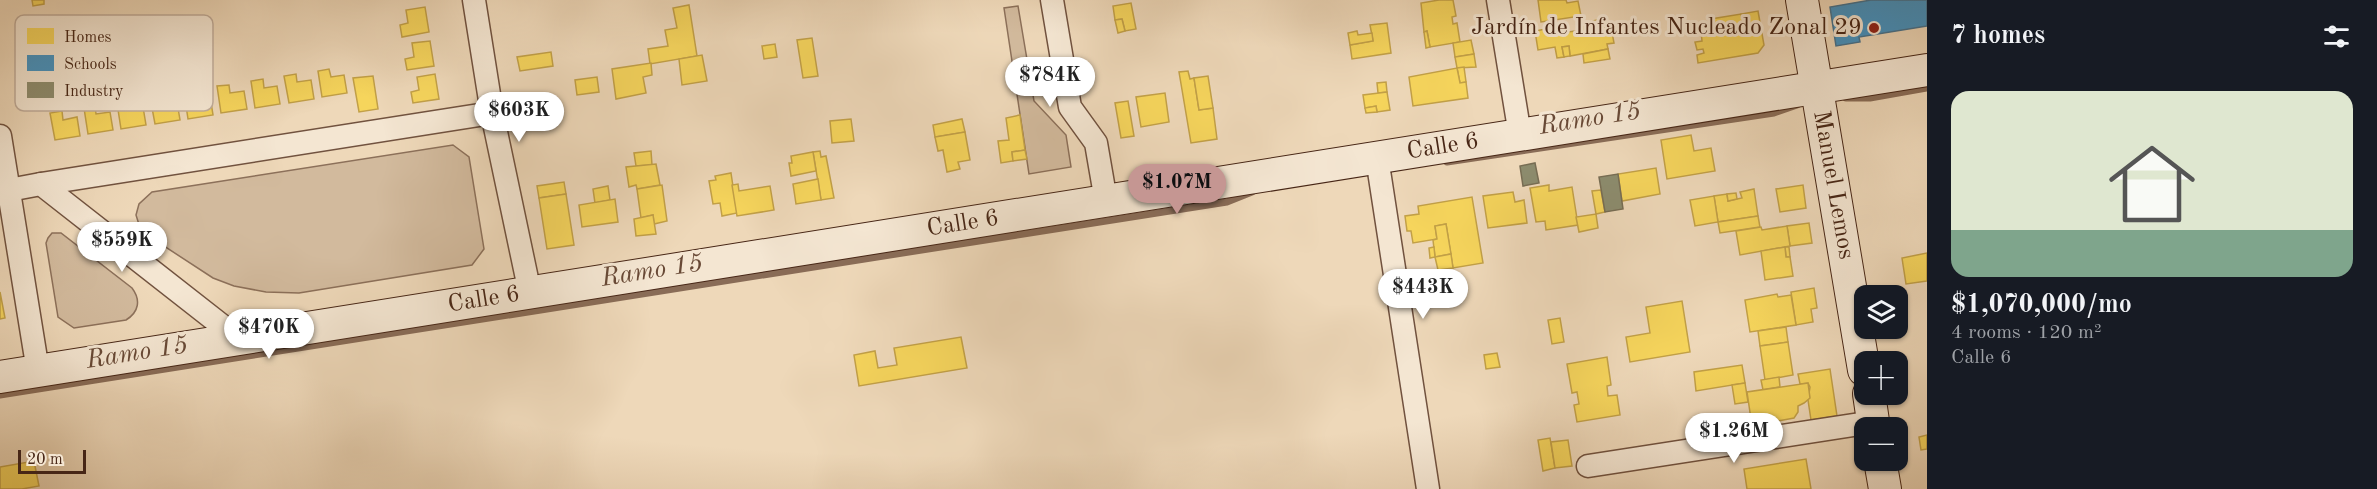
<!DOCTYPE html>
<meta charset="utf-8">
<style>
:root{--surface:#171b24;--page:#20242c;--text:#f1f3f6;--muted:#9ea1a6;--line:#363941;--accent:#c59692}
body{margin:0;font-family:"Old Standard TT",serif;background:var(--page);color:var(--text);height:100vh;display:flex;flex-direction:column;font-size:22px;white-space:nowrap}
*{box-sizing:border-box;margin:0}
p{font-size:20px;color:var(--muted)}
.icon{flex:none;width:33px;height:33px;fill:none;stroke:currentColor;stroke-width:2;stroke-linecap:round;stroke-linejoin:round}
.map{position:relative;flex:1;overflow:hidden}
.sheet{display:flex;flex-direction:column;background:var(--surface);width:450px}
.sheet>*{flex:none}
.fabs{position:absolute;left:1854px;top:285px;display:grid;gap:12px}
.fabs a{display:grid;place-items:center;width:54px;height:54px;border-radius:12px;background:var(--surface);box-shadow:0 2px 4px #0004;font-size:30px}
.scale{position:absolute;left:18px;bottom:15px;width:68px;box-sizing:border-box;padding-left:6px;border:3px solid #472616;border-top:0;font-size:16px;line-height:21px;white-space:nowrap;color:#472616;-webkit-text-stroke:4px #f4e6d2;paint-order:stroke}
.price{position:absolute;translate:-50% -51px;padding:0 14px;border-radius:21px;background:#fff;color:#222;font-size:20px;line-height:39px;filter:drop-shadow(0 2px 3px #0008)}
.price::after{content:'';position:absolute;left:50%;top:36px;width:18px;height:14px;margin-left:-9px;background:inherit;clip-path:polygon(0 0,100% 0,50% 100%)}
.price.selected{background:var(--accent);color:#111}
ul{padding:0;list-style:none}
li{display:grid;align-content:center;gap:12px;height:318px;padding:0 24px}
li+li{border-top:2px solid var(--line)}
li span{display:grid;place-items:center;height:186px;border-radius:18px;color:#555}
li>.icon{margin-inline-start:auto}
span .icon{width:108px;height:108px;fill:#fffc;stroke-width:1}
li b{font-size:26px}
h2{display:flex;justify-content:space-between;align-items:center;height:72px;padding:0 24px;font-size:26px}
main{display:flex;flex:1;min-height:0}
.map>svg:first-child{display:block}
.green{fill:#d2ba9d;stroke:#8c705a;stroke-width:1.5}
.homes{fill:#f6d55c;stroke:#c2a047;stroke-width:1.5}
.schools{fill:#4393c3;stroke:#44728f;stroke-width:1.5}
.industry{fill:#8c8c6e;stroke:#776d54;stroke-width:1.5}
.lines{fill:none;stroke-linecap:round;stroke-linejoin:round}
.stream{stroke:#896c57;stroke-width:7}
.street-casing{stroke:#71523f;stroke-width:25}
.secondary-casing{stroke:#472616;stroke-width:34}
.street{stroke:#f4e6d2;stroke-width:22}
.secondary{stroke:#f4e6d2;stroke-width:32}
.poi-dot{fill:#8f2418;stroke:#f4e6d2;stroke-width:2}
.labels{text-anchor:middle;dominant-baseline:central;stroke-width:6;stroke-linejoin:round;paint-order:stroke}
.poi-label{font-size:24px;fill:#472616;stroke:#f4e6d2;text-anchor:end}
.street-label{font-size:24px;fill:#472616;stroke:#f4e6d2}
.water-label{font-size:26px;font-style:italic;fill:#684936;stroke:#f4e6d2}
.key{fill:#f4e6d2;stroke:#c0ac9a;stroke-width:1.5}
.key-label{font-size:16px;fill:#472616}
</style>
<main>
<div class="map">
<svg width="1927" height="489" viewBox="0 0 1927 489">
<rect width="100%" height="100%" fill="#eed8b9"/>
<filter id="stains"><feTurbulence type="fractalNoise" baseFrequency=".00333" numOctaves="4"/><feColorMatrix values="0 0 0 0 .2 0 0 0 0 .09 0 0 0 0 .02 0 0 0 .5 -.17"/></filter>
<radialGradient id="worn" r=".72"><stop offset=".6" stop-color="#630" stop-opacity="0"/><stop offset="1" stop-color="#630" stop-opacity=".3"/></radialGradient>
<!-- green -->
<g class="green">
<path d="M 1018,6 L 1034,101 L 1066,135 L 1071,167 L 1029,174 L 1004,8 Z"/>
<path d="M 453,145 L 469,157 L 484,249 L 472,265 L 299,293 L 266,292 L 234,286 L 213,278 L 141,231 L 136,215 L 139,204 L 152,192 Z"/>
<path d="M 52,233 L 61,233 L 132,288 C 141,300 139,312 126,320 L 74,328 L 58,317 L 46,243 L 48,238 Z"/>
</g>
<!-- homes -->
<g class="homes">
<path d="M 32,0 L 44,0 L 44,4 L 33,6 Z"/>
<path d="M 1439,0 L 1453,0 L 1456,16 L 1452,17 L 1453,24 L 1457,23 L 1460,42 L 1430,47 L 1427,31 L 1424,32 L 1421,3 Z"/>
<path d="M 1538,0 L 1566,0 L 1567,3 L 1578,1 L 1581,16 L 1541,22 Z"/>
<path d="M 1131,3 L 1136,29 L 1125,31 L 1122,19 L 1115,20 L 1113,6 Z"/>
<path d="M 689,5 L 697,56 L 650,64 L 648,49 L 668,46 L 665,30 L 677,28 L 673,8 Z"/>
<path d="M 425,7 L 429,32 L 402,37 L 400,25 L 408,23 L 406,10 Z"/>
<path d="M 1758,11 L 1764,45 L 1758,53 L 1698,63 L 1697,55 L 1704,53 L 1703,49 L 1697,50 L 1695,42 L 1702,41 L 1701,32 L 1743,26 L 1741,14 Z"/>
<path d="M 1741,14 L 1743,26 L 1712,31 L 1711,19 Z"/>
<path d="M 1122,19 L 1125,31 L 1118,33 L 1115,20 Z"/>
<path d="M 1603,19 L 1605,33 L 1612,32 L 1614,43 L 1607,44 L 1608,49 L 1570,56 L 1569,46 L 1562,47 L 1564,57 L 1557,58 L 1555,47 L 1538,50 L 1535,31 L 1567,25 L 1568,32 L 1583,30 L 1582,23 Z"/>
<path d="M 1387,23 L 1391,53 L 1352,59 L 1350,45 L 1373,41 L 1370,25 Z"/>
<path d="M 1357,31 L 1358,35 L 1372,33 L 1373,41 L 1350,45 L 1348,33 Z"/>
<path d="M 1427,31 L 1430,47 L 1426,48 L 1424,32 Z"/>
<path d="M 812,38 L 818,76 L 803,78 L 797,40 Z"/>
<path d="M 1471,40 L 1474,54 L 1455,57 L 1453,43 Z"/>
<path d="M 430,41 L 434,66 L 407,70 L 405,59 L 414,57 L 412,43 Z"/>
<path d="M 775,44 L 777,57 L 764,59 L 762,46 Z"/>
<path d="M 1569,46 L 1570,56 L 1564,57 L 1562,47 Z"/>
<path d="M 1608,49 L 1610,59 L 1584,63 L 1583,54 Z"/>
<path d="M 551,52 L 553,66 L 520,71 L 517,57 Z"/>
<path d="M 1474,54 L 1476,67 L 1457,68 L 1455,57 Z"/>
<path d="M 702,55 L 707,81 L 682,85 L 679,59 Z"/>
<path d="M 651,63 L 652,75 L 643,77 L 646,93 L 616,99 L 612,69 Z"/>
<path d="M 1464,67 L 1466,82 L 1460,83 L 1457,68 Z"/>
<path d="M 1457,68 L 1460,83 L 1466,82 L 1468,98 L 1413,106 L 1409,77 Z"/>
<path d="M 329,69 L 331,77 L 344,75 L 347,93 L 322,97 L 318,71 Z"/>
<path d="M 1188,71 L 1190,79 L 1194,78 L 1199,110 L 1213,108 L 1217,139 L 1191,143 L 1179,72 Z"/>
<path d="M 296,74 L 297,82 L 311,80 L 314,99 L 289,103 L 284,76 Z"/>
<path d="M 435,74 L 439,99 L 413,103 L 411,92 L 419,90 L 417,77 Z"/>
<path d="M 373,76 L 378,109 L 359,112 L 353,78 Z"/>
<path d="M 1208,76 L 1213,108 L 1199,110 L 1194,78 Z"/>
<path d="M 597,77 L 599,92 L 577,95 L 575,80 Z"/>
<path d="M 263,79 L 264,88 L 277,86 L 280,104 L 255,108 L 251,81 Z"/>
<path d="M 1386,82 L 1387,92 L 1378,93 L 1377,83 Z"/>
<path d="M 229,85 L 230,93 L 244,91 L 247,109 L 221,113 L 217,86 Z"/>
<path d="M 195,90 L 197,98 L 210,96 L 213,115 L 188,119 L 184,92 Z"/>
<path d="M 1387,92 L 1390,110 L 1377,112 L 1376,106 L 1365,108 L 1363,95 Z"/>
<path d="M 1165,93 L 1169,122 L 1141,127 L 1136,97 Z"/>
<path d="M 162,95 L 163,104 L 177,102 L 180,120 L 155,124 L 150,97 Z"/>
<path d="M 129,101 L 130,109 L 143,107 L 146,125 L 121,129 L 117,103 Z"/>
<path d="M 1128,101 L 1134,136 L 1121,138 L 1115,103 Z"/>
<path d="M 95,106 L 96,114 L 110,112 L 113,130 L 88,134 L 84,108 Z"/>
<path d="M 1376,106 L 1377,112 L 1366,113 L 1365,108 Z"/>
<path d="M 62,111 L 63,120 L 77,117 L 80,136 L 55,140 L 50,113 Z"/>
<path d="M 1020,115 L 1025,150 L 1012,152 L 1013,161 L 1001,163 L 998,141 L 1009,140 L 1006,118 Z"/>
<path d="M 851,119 L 854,141 L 832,143 L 830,121 Z"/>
<path d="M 962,119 L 965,132 L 935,137 L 933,125 Z"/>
<path d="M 965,132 L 970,160 L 958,162 L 960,169 L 947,172 L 943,150 L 938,151 L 935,137 Z"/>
<path d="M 1691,135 L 1694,151 L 1711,148 L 1715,171 L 1667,179 L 1661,140 Z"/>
<path d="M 1025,150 L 1027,159 L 1013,161 L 1012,152 Z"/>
<path d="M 651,151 L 652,165 L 636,166 L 634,153 Z"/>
<path d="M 820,151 L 821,157 L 826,156 L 834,198 L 821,200 L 813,152 Z"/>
<path d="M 813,152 L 816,171 L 791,176 L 789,163 L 792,163 L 791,156 Z"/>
<path d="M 656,164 L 660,185 L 637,189 L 636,185 L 629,187 L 626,167 Z"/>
<path d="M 1656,168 L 1660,194 L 1622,201 L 1618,174 Z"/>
<path d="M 731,173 L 737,213 L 722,216 L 720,203 L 713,204 L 709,181 L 716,180 L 715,176 Z"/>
<path d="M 818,179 L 821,200 L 796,204 L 793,184 Z"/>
<path d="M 564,182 L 566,194 L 539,198 L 537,186 Z"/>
<path d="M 738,184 L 739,191 L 770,186 L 774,210 L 737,216 L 732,185 Z"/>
<path d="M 662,185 L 667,221 L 654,224 L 653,215 L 641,218 L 637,189 Z"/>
<path d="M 1549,185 L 1549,191 L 1572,187 L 1578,225 L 1546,230 L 1545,221 L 1536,222 L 1530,188 Z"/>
<path d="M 1803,185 L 1806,208 L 1780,212 L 1776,189 Z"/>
<path d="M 608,186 L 610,200 L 595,203 L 593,189 Z"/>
<path d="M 1754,189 L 1758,216 L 1718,222 L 1714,196 L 1727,194 L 1728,201 L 1737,199 L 1742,198 L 1740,192 Z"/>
<path d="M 1601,190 L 1605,212 L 1596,214 L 1592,191 Z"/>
<path d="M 1513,192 L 1515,202 L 1524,200 L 1527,223 L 1488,228 L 1483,196 Z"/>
<path d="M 1736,193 L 1737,199 L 1728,201 L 1727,194 Z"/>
<path d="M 566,194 L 574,245 L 547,249 L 539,198 Z"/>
<path d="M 1714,196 L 1718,222 L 1695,226 L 1690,200 Z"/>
<path d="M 1472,197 L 1483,263 L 1453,268 L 1446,224 L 1435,226 L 1437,239 L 1413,243 L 1411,231 L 1407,231 L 1405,216 L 1419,214 L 1418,206 Z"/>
<path d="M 615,199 L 618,222 L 582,227 L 579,205 Z"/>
<path d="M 1596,214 L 1598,228 L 1579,232 L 1576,217 Z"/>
<path d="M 653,215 L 656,234 L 636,236 L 634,219 Z"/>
<path d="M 1758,216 L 1760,227 L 1720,233 L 1718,222 Z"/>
<path d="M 1809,223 L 1812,243 L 1790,246 L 1787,226 Z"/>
<path d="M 1446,224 L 1451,254 L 1435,257 L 1433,240 L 1437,239 L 1435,226 Z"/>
<path d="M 1787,226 L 1790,246 L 1740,255 L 1736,231 L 1761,227 L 1762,230 Z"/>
<path d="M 1434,247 L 1435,257 L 1430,258 L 1429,248 Z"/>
<path d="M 1785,247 L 1789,247 L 1790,257 L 1786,257 Z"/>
<path d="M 1785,247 L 1786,257 L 1790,257 L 1793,276 L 1765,280 L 1761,251 Z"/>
<path d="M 1927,253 L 1927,281 L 1906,284 L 1902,258 Z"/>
<path d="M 1451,254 L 1453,268 L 1438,270 L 1435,257 Z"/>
<path d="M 1814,288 L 1817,308 L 1811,309 L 1813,322 L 1796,325 L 1791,292 Z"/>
<path d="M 0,292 L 5,318 L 0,319 Z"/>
<path d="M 1777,294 L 1778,297 L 1791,295 L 1796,325 L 1750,332 L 1745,300 Z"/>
<path d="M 1682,301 L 1690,352 L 1630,362 L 1626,337 L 1650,333 L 1646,307 Z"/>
<path d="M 1560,318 L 1564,342 L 1552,344 L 1548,320 Z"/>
<path d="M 1786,327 L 1788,342 L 1760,346 L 1758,331 Z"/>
<path d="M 961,337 L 967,368 L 859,386 L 854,355 L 875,351 L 878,368 L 897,365 L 894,348 Z"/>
<path d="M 1788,342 L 1793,375 L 1765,380 L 1760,346 Z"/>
<path d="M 1497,353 L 1500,367 L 1486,369 L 1484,355 Z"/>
<path d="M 1607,357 L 1611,385 L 1607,386 L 1608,396 L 1617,395 L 1620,415 L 1577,422 L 1574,405 L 1579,404 L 1577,392 L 1572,393 L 1567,364 Z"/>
<path d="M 1742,365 L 1745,383 L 1696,391 L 1694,372 Z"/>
<path d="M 1830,369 L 1837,416 L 1811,420 L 1808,400 L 1810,387 L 1808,383 L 1800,384 L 1798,374 Z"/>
<path d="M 1779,377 L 1780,387 L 1763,390 L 1761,380 Z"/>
<path d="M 1745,383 L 1748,402 L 1735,404 L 1732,385 Z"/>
<path d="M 1808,383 L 1810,398 L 1804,403 L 1798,406 L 1798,412 L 1794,418 L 1752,426 L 1747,392 Z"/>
<path d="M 1927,435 L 1927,449 L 1921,450 L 1919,437 Z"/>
<path d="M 1550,438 L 1555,468 L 1543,471 L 1538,440 Z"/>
<path d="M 1568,440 L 1572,466 L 1555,468 L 1551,442 Z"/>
<path d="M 1806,459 L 1811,489 L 1747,489 L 1744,469 Z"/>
<path d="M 34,461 L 39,486 L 22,489 L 0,489 L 0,467 Z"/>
</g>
<!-- schools -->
<path class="schools" d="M 1871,0 L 1927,0 L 1927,26 L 1859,37 L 1860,42 L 1836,46 L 1830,7 Z"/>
<!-- industry -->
<g class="industry">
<path d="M 1535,163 L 1539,183 L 1523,186 L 1520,166 Z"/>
<path d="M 1618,174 L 1623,209 L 1605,212 L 1599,177 Z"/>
</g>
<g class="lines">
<!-- stream -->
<g class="stream">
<path d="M 1846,98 L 1870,98 L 1927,88"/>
<path d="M 1447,162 L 1774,113 L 1797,105"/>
<path d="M 0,395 L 1227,202 L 1252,192"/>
</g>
<defs>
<g id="street">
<path d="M 474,0 L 492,113 L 530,293"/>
<path d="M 1052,0 L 1070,107 L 1096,143 L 1106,201"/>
<path d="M 1498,0 L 1520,135"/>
<path d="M 0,136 L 38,371"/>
<path d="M 1377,158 L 1428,489"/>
<path d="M 41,184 L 492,113"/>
<path d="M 9,190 L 41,184 L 239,339"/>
<path d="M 1588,466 L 1873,422"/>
</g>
<g id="secondary">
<path d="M 1802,0 L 1864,370"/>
<path d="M 0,377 L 1927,70"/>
<path d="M 1869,394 L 1874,428"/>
<path d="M 1880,460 L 1885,489"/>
</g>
</defs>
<!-- street casing -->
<use href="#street" class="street-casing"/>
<!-- secondary casing -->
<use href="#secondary" class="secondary-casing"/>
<!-- street -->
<use href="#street" class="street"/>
<!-- secondary -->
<use href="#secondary" class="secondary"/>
</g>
<!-- markers -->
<circle class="poi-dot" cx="1874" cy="28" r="6"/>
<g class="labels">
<!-- poi labels -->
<g class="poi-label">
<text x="1862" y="28">Jardín de Infantes Nucleado Zonal 29</text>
</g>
<!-- street labels -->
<g class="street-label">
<text transform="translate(1443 147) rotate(-9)">Calle 6</text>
<text transform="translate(1833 185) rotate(80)">Manuel Lemos</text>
<text transform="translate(963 224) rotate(-9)">Calle 6</text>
<text transform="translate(484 300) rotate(-9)">Calle 6</text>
</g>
<!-- water labels -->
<g class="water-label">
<text transform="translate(1590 119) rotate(-9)">Ramo 15</text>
<text transform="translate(652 271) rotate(-9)">Ramo 15</text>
<text transform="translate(137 353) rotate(-9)">Ramo 15</text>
</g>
</g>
<!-- legend -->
<rect x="15" y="15" width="198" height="96" rx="9" class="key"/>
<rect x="27" y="28" width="27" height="16" fill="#f6d55c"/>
<rect x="27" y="55" width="27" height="16" fill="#4393c3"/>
<rect x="27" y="82" width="27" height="16" fill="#8c8c6e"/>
<g class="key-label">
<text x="64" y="42">Homes</text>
<text x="64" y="69">Schools</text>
<text x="64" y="96">Industry</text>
</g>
<rect width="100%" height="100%" filter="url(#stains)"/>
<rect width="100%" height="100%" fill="url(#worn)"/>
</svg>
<div class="fabs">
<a><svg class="icon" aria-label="layers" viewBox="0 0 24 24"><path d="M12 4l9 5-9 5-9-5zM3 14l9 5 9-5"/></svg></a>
<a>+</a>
<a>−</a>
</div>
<div class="scale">20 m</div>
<b class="price" style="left:1050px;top:108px">$784K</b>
<b class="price" style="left:519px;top:143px">$603K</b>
<b class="price selected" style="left:1177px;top:215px">$1.07M</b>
<b class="price" style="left:122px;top:273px">$559K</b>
<b class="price" style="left:1423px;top:320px">$443K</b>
<b class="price" style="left:269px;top:360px">$470K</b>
<b class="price" style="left:1734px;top:464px">$1.26M</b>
</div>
<section class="sheet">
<h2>7 homes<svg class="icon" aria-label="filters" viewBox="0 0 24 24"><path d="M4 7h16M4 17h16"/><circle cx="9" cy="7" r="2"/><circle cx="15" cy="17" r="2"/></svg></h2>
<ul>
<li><span style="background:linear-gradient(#dfe7d0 75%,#7fa58c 0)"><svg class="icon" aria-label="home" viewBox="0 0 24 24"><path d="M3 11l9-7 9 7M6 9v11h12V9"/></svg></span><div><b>$1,070,000/mo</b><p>4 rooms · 120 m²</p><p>Calle 6</p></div></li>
</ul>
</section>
</main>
